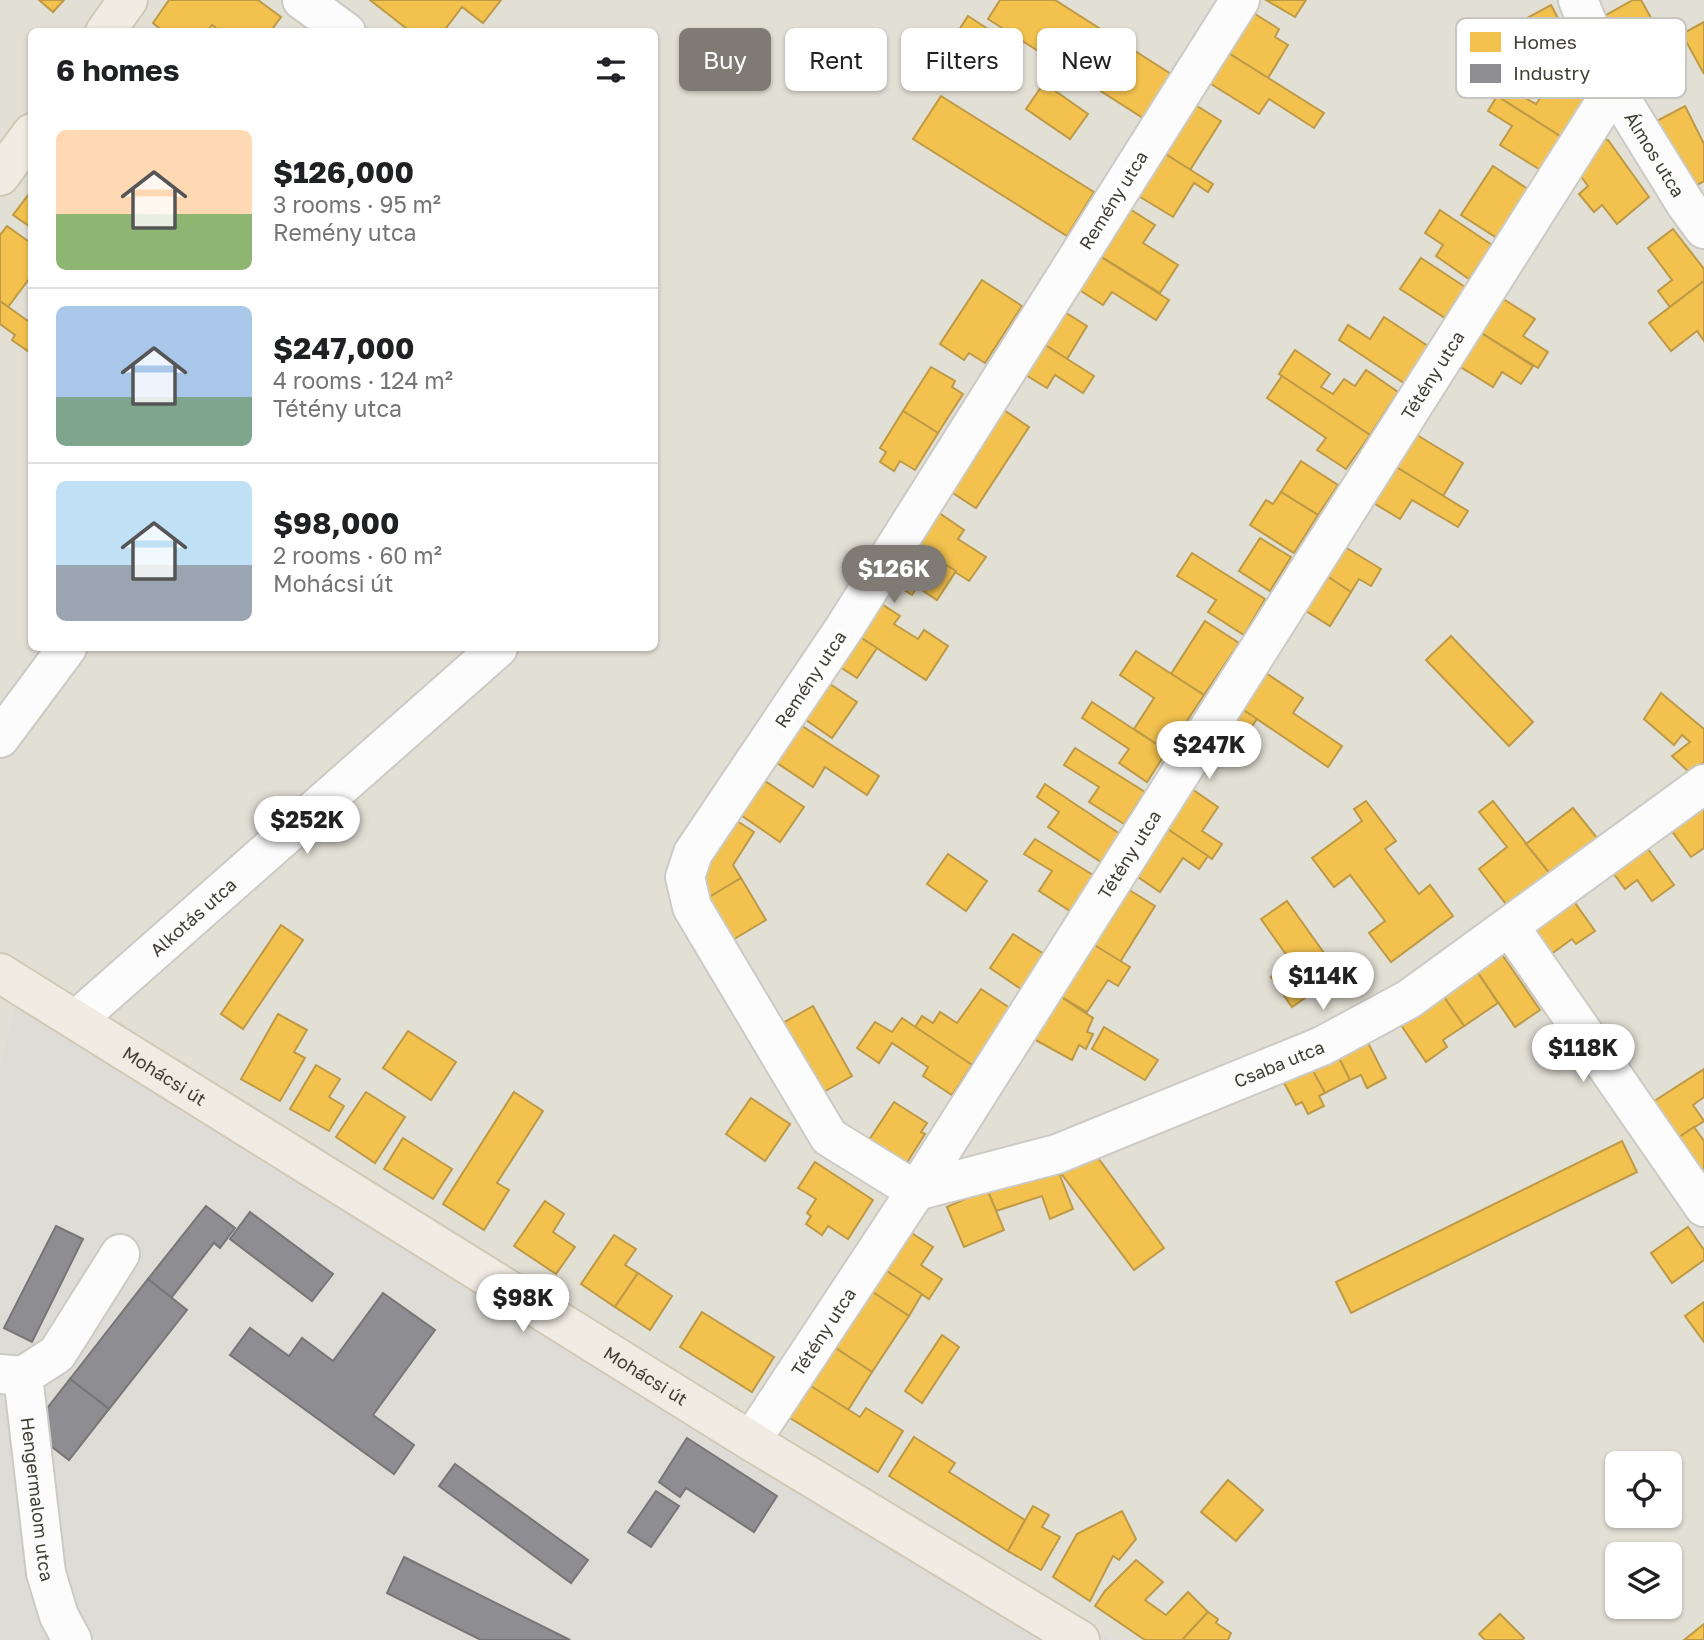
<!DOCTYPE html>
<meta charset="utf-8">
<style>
:root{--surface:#fff;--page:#f6f6f6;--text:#202124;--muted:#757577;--line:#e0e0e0;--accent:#7f7b74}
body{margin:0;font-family:"Golos Text",sans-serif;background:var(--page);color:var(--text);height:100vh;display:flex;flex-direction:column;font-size:26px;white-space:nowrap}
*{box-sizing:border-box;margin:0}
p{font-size:23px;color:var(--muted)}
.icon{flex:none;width:38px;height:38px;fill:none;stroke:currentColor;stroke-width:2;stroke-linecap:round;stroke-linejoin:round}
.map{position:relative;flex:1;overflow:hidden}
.details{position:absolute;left:28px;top:28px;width:630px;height:623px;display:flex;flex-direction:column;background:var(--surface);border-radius:10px;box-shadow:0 2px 5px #0004}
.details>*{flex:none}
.guide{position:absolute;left:679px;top:28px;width:665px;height:63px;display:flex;gap:14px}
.fabs{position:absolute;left:1605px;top:1451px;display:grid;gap:14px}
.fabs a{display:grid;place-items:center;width:77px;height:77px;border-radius:10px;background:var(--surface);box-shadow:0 2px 5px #0004;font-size:35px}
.price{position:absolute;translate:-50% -60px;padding:0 16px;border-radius:24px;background:#fff;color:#222;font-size:23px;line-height:46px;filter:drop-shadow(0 2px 4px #0008)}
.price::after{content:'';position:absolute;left:50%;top:42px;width:21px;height:16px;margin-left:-10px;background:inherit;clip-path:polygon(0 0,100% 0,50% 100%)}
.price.current{background:var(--accent);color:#fff}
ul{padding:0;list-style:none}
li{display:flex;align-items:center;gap:21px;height:175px;padding:0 28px}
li+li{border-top:2px solid var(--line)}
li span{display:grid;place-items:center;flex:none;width:196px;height:140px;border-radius:10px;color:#555}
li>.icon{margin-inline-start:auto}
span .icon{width:84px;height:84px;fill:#fffc;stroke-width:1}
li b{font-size:30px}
h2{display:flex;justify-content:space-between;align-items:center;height:84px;padding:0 28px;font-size:30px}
.chip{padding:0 24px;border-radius:10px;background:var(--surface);box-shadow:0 2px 5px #0004;font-size:24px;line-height:63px}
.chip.current{background:var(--accent);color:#fff}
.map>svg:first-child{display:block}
.residential{fill:#e2dfd5;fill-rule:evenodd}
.industrial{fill:#dedcd6}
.homes{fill:#f2c14e;stroke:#be9a46;stroke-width:2}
.industry{fill:#8d8d92;stroke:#777576;stroke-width:2}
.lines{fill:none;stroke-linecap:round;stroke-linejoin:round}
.minor-casing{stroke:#cccac5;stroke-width:42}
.major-casing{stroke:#d0c9b6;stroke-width:42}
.minor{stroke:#fcfcfc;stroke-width:38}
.major{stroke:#f0ece3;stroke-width:38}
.labels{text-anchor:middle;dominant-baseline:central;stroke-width:7;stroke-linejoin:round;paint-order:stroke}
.street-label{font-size:18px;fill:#433e35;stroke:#fff}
.key{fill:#fff;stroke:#c7c5c2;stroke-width:2}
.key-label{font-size:19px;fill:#433e35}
</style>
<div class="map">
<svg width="1704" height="1640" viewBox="0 0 1704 1640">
<rect width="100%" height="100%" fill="#eeede8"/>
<!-- residential -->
<path class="residential" d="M 0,0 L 1704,0 L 1704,1640 L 1113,1640 L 23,980 L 0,1063 ZM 32,32 L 654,32 L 654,648 L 32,648 ZM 1617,1463 L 1670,1463 L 1670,1516 L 1617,1516 ZM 1617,1554 L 1670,1554 L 1670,1606 L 1617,1606 Z"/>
<!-- industrial -->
<path class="industrial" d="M 23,980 L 1113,1640 L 0,1640 L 0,1063 Z"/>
<!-- homes -->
<g class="homes">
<path d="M 39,0 L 64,0 L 53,12 Z"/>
<path d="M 169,0 L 258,0 L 281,17 L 270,32 L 221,32 L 212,25 L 207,32 L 164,32 L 153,23 Z"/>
<path d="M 370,0 L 501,0 L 483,23 L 462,7 L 443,32 L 411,32 Z"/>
<path d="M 1000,0 L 1055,0 L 1171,74 L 1143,118 L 988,19 Z"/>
<path d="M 1266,0 L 1306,0 L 1295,17 Z"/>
<path d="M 1633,0 L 1641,0 L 1663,39 L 1622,62 L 1599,19 Z"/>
<path d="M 1551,5 L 1569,39 L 1532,59 L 1514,25 Z"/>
<path d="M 1247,9 L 1279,29 L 1275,37 L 1288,45 L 1268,78 L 1222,49 Z"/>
<path d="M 968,16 L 997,35 L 961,90 L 932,72 Z"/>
<path d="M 1704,22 L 1704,74 L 1682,34 Z"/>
<path d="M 1581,46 L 1595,85 L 1563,138 L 1497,96 L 1505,87 L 1536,104 L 1546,90 L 1554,95 L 1561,84 L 1555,73 L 1540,81 L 1534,66 Z"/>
<path d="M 1222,49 L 1324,113 L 1314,128 L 1269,99 L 1259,114 L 1203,79 Z"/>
<path d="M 1044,83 L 1088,114 L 1070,139 L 1026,109 Z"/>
<path d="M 941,96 L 1094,192 L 1067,236 L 913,139 Z"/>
<path d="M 1497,96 L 1563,138 L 1542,171 L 1500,145 L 1512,126 L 1488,111 Z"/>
<path d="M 1189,101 L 1221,121 L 1190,170 L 1159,150 Z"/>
<path d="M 1685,106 L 1704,144 L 1704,181 L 1688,190 L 1653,123 Z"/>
<path d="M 1597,139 L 1608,140 L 1649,197 L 1617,224 L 1602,205 L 1594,212 L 1579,194 L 1588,186 L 1577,171 Z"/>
<path d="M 1159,150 L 1213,184 L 1208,192 L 1194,183 L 1173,217 L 1132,192 Z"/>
<path d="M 1493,166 L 1528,189 L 1497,238 L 1461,215 Z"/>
<path d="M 32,190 L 32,228 L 13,215 Z"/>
<path d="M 1125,206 L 1155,225 L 1143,243 L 1178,265 L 1160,293 L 1095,253 Z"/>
<path d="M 1440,210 L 1492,245 L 1469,279 L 1436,256 L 1443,245 L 1425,233 Z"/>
<path d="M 7,226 L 32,244 L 32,281 L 29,279 L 8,307 L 0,301 L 0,235 Z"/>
<path d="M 1673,229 L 1704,269 L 1704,281 L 1670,307 L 1658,291 L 1672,280 L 1648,248 Z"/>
<path d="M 1095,253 L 1169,300 L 1156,320 L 1112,292 L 1103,305 L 1073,286 Z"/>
<path d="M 1421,258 L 1465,287 L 1445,318 L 1400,289 Z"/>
<path d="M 982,280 L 1022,306 L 985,363 L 969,353 L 964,360 L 940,344 Z"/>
<path d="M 1704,281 L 1704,341 L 1697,331 L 1671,351 L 1649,323 Z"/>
<path d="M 1497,295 L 1535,319 L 1523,336 L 1548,352 L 1538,368 L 1475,329 Z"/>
<path d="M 0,301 L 32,324 L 32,354 L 12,340 L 15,335 L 0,324 Z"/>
<path d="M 1060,309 L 1087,326 L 1067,359 L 1039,341 Z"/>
<path d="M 1384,317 L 1428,346 L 1404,383 L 1339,340 L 1348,325 L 1370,339 Z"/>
<path d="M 1475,329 L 1533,366 L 1521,384 L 1502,372 L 1493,387 L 1454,363 Z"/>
<path d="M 1039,341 L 1094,376 L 1083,393 L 1055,375 L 1047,388 L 1019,371 Z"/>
<path d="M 1295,350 L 1330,374 L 1321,387 L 1333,394 L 1344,379 L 1355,386 L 1366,370 L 1398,392 L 1370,435 L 1279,374 Z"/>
<path d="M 931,367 L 955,381 L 952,387 L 963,394 L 938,433 L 903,411 Z"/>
<path d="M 1282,376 L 1370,435 L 1346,469 L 1317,450 L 1326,438 L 1267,398 Z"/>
<path d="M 998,406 L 1029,427 L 976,508 L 945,488 Z"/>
<path d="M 903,411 L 938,433 L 915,470 L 900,461 L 894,471 L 880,462 L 886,452 L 880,448 Z"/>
<path d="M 1412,432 L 1463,463 L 1443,496 L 1393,465 Z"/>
<path d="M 1301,461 L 1338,485 L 1318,515 L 1281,492 Z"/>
<path d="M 1393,465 L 1468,511 L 1458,527 L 1412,500 L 1400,519 L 1370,501 Z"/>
<path d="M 1281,492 L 1318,515 L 1294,553 L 1250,525 L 1266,500 L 1273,504 Z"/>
<path d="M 932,508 L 964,530 L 958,539 L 986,557 L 969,581 L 909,542 Z"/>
<path d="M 1260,538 L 1291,557 L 1270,591 L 1239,571 Z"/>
<path d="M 909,542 L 956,571 L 937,600 L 917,587 L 912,595 L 886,579 Z"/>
<path d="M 1340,544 L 1381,569 L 1371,586 L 1359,579 L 1351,592 L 1322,573 Z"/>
<path d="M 1192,553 L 1265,599 L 1244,635 L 1208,612 L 1216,600 L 1177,576 Z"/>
<path d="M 1322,573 L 1351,592 L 1330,626 L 1301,608 Z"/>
<path d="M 874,599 L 900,616 L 894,624 L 918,639 L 924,630 L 948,646 L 926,680 L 852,632 Z"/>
<path d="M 1205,621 L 1239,643 L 1204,695 L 1171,674 Z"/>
<path d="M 852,632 L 877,648 L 857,678 L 832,662 Z"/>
<path d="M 1451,636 L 1533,722 L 1509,746 L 1426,660 Z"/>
<path d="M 1136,651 L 1204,695 L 1167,751 L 1134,729 L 1154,698 L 1120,675 Z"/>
<path d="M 1260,669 L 1303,698 L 1293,713 L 1342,746 L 1328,767 L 1236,705 Z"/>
<path d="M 824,680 L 857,702 L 832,738 L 799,715 Z"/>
<path d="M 1661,693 L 1704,729 L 1704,762 L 1690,773 L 1672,756 L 1690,742 L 1682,735 L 1674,745 L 1644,719 Z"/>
<path d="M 1092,702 L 1167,751 L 1147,782 L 1119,763 L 1129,749 L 1082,718 Z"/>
<path d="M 1236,705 L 1257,719 L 1235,751 L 1215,737 Z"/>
<path d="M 796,722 L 879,776 L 867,795 L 825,767 L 813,787 L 771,759 Z"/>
<path d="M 1075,748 L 1145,792 L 1124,824 L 1089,802 L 1099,787 L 1064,765 Z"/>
<path d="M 759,777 L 804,807 L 780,842 L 735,811 Z"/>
<path d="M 1045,784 L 1120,834 L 1101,862 L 1048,827 L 1059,812 L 1037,797 Z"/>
<path d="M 1189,787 L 1218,807 L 1202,831 L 1222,844 L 1212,859 L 1163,826 Z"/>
<path d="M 1704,800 L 1704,848 L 1691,857 L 1668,826 Z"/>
<path d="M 1366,801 L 1396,841 L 1385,849 L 1419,894 L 1430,885 L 1453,916 L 1391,962 L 1369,933 L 1385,921 L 1350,875 L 1334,887 L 1312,858 L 1362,821 L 1354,809 Z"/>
<path d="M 1493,801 L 1551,875 L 1509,908 L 1479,869 L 1507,847 L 1479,812 Z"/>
<path d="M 1573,808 L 1598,839 L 1551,875 L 1526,844 Z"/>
<path d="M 731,817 L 754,832 L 733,865 L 741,878 L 706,899 L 691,877 Z"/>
<path d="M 1163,826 L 1208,856 L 1199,869 L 1183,858 L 1160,892 L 1132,873 Z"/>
<path d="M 1035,839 L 1093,875 L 1070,911 L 1039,891 L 1052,871 L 1024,854 Z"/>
<path d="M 1645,845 L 1674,885 L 1652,901 L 1637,880 L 1625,889 L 1611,870 Z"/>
<path d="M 948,854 L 987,881 L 966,911 L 927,884 Z"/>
<path d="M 741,878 L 766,920 L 731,941 L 706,899 Z"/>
<path d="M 1123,886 L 1155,906 L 1120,962 L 1088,941 Z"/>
<path d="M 1573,900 L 1595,931 L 1576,944 L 1572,939 L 1547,957 L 1528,931 Z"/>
<path d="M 1287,901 L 1339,974 L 1292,1007 L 1271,977 L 1292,963 L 1261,919 Z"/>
<path d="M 281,925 L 303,940 L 243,1029 L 221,1014 Z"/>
<path d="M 1013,934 L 1044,954 L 1021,989 L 990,968 Z"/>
<path d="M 1088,941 L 1130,967 L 1118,986 L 1108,980 L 1087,1012 L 1055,993 Z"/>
<path d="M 1501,953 L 1540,1010 L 1515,1027 L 1476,970 Z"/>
<path d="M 1476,970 L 1498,1003 L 1464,1026 L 1442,994 Z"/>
<path d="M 981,989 L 1010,1008 L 972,1065 L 915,1027 L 922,1016 L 933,1023 L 940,1012 L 957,1023 Z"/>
<path d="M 1055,993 L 1093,1018 L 1087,1032 L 1093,1034 L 1086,1049 L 1079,1045 L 1072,1060 L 1030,1037 Z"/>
<path d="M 1442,994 L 1464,1026 L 1443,1040 L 1447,1047 L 1426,1062 L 1399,1022 Z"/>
<path d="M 813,1006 L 852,1076 L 820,1094 L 781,1024 Z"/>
<path d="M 278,1014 L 307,1030 L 294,1052 L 305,1058 L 280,1101 L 241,1079 Z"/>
<path d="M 902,1018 L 972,1065 L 952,1095 L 923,1076 L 928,1067 L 892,1043 L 879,1063 L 857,1048 L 875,1022 L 892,1032 Z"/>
<path d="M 1104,1027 L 1158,1060 L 1145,1080 L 1092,1049 Z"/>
<path d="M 408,1031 L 456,1062 L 431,1100 L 383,1068 Z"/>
<path d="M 1367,1041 L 1386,1078 L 1367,1088 L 1361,1075 L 1350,1080 L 1338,1056 Z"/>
<path d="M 1338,1056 L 1350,1080 L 1325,1093 L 1312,1069 Z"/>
<path d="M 316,1065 L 340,1079 L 329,1097 L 344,1106 L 329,1131 L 290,1109 Z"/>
<path d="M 1312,1069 L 1325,1093 L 1319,1096 L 1324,1106 L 1308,1114 L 1302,1102 L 1296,1105 L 1284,1083 Z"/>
<path d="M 1704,1069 L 1704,1097 L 1693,1105 L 1704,1121 L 1669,1144 L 1645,1107 Z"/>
<path d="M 366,1092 L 405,1117 L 375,1163 L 336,1137 Z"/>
<path d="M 514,1092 L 543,1111 L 497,1183 L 509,1190 L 484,1230 L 443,1204 Z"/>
<path d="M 751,1098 L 790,1124 L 765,1161 L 726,1134 Z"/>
<path d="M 894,1102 L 927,1123 L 921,1132 L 925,1134 L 905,1166 L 867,1143 Z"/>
<path d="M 1694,1127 L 1704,1141 L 1704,1177 L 1669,1144 Z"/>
<path d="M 403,1138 L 452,1169 L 433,1199 L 384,1169 Z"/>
<path d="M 1622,1141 L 1637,1172 L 1351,1313 L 1336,1282 Z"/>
<path d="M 1096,1155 L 1164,1248 L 1134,1270 L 1057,1168 Z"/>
<path d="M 815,1162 L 873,1200 L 848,1239 L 828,1226 L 822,1235 L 806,1224 L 811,1216 L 807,1213 L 816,1199 L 798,1188 Z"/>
<path d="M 1057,1168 L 1073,1209 L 1050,1219 L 1042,1196 L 996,1211 L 987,1189 Z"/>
<path d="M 987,1189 L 1004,1230 L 964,1247 L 947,1207 Z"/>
<path d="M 545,1201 L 564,1214 L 553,1232 L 575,1247 L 556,1274 L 514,1246 Z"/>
<path d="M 1688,1227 L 1704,1250 L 1704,1260 L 1672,1283 L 1651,1253 Z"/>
<path d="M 907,1230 L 933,1247 L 921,1265 L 942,1279 L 929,1299 L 882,1268 Z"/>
<path d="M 614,1235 L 636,1249 L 625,1265 L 638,1273 L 615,1307 L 581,1284 Z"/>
<path d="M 882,1268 L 922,1294 L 909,1316 L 868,1289 Z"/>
<path d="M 638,1273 L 672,1296 L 650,1330 L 615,1307 Z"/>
<path d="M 868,1289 L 909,1316 L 872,1372 L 831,1345 Z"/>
<path d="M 1704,1302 L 1704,1342 L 1685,1316 Z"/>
<path d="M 702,1312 L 774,1357 L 752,1392 L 680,1347 Z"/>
<path d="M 942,1335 L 959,1347 L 922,1403 L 905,1391 Z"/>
<path d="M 831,1345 L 872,1372 L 848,1410 L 806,1383 Z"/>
<path d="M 806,1383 L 860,1417 L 866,1408 L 903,1431 L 878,1472 L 785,1415 Z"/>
<path d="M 914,1437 L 955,1463 L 949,1472 L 1025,1520 L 1008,1551 L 889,1476 Z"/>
<path d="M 1228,1480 L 1263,1510 L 1236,1541 L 1201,1512 Z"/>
<path d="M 1033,1506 L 1049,1515 L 1042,1527 L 1060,1537 L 1041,1570 L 1008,1551 Z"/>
<path d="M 1122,1511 L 1136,1539 L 1119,1560 L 1113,1556 L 1090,1601 L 1053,1577 L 1077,1534 Z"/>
<path d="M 1136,1560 L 1163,1582 L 1145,1600 L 1166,1615 L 1188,1592 L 1208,1612 L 1182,1640 L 1145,1640 L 1095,1606 L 1105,1591 Z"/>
<path d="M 1208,1612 L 1218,1619 L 1216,1623 L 1231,1633 L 1228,1640 L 1182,1640 Z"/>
<path d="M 1500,1614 L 1524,1638 L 1522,1640 L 1485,1640 L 1479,1634 Z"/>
<path d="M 1704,1624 L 1704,1640 L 1684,1640 Z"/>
</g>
<!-- industry -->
<g class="industry">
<path d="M 206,1206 L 235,1228 L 220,1248 L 214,1243 L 171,1298 L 148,1279 Z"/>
<path d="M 250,1212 L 333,1274 L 312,1301 L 230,1239 Z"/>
<path d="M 56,1226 L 83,1239 L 32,1342 L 4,1328 Z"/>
<path d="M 148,1279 L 187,1310 L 109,1409 L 70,1379 Z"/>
<path d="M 383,1293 L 435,1330 L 373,1415 L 414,1445 L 394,1474 L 230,1355 L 250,1328 L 289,1356 L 302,1338 L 333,1361 Z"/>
<path d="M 70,1379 L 109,1409 L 69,1460 L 30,1430 Z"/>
<path d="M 687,1438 L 777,1496 L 754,1532 L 686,1488 L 680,1497 L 659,1482 Z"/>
<path d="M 455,1464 L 588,1560 L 571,1583 L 439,1486 Z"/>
<path d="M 656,1491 L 679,1506 L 651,1547 L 628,1532 Z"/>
<path d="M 404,1557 L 570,1640 L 481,1640 L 387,1593 Z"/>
</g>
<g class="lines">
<defs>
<g id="minor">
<path d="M 302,0 L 346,32"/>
<path id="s1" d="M 1240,0 L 845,627 L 693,853 L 685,877 L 692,907 L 829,1137 L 916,1191 L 1057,1154 L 1322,1046 L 1409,999 L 1704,784"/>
<path id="s2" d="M 1578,0 L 1614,88 L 1685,203 L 1704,229"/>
<path d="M 0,738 L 67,648"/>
<path d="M 1510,927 L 1704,1207"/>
<path id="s3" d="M 76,1020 L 498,648"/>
<path id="s4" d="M 0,1374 L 23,1376 L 46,1573 L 59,1616 L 72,1640"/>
<path d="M 23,1376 L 57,1354 L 120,1254"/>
<path id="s5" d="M 751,1441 L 916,1191 L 1614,88"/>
</g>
<g id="major">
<path d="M 105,32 L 128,0"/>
<path d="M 0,176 L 32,133"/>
<path id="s6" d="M 0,973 L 751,1441 L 1080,1640"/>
</g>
</defs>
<!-- minor casing -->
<use href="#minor" class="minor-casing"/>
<!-- major casing -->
<use href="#major" class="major-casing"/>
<!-- minor -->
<use href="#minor" class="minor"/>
<!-- major -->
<use href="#major" class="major"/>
</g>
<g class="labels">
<!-- street labels -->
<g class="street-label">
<text stroke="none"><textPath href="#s2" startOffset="173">Álmos utca</textPath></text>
<text transform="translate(1113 200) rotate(-58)">Remény utca</text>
<text stroke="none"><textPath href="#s5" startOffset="1265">Tétény utca</textPath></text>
<text transform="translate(810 679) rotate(-56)">Remény utca</text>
<text stroke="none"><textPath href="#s5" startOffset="698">Tétény utca</textPath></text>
<text stroke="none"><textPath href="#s3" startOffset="156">Alkotás utca</textPath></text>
<text stroke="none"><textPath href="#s1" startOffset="1825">Csaba utca</textPath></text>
<text stroke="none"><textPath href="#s6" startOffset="194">Mohácsi út</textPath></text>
<text stroke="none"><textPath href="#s5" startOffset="131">Tétény utca</textPath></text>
<text stroke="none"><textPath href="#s6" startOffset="761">Mohácsi út</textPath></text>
<text stroke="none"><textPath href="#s4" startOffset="147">Hengermalom utca</textPath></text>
</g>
</g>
<!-- legend -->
<rect x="1456" y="18" width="230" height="80" rx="10" class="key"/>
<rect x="1470" y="32" width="31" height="20" fill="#f2c14e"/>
<rect x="1470" y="64" width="31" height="19" fill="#8d8d92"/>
<g class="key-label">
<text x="1513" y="49">Homes</text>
<text x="1513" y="80">Industry</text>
</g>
</svg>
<div class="fabs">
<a><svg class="icon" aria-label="locate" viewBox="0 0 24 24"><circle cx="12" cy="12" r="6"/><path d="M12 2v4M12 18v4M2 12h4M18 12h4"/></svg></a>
<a><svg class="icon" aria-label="layers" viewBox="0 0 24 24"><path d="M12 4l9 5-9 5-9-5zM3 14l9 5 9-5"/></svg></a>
</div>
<b class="price current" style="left:894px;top:605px">$126K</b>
<b class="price" style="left:1209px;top:781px">$247K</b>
<b class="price" style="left:307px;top:856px">$252K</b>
<b class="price" style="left:1323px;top:1012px">$114K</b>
<b class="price" style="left:1583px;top:1084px">$118K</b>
<b class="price" style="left:523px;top:1334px">$98K</b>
<div class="guide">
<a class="chip current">Buy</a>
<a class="chip">Rent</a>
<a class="chip">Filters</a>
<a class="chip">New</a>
</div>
<section class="details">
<h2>6 homes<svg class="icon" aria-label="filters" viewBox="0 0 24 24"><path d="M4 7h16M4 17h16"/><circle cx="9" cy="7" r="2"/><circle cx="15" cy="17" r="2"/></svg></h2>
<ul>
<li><span style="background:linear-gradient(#ffd9b3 60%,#8fb573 0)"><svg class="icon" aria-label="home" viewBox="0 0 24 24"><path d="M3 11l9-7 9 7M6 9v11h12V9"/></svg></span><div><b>$126,000</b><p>3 rooms · 95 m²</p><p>Remény utca</p></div></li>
<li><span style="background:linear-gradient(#a9c7e8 65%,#7fa58c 0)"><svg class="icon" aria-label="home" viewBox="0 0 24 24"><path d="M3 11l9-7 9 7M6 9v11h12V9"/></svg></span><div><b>$247,000</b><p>4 rooms · 124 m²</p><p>Tétény utca</p></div></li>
<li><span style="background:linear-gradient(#bfe0f5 60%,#9aa5b1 0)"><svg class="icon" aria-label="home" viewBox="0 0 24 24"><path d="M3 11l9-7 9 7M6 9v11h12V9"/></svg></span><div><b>$98,000</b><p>2 rooms · 60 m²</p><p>Mohácsi út</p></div></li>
</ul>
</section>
</div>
